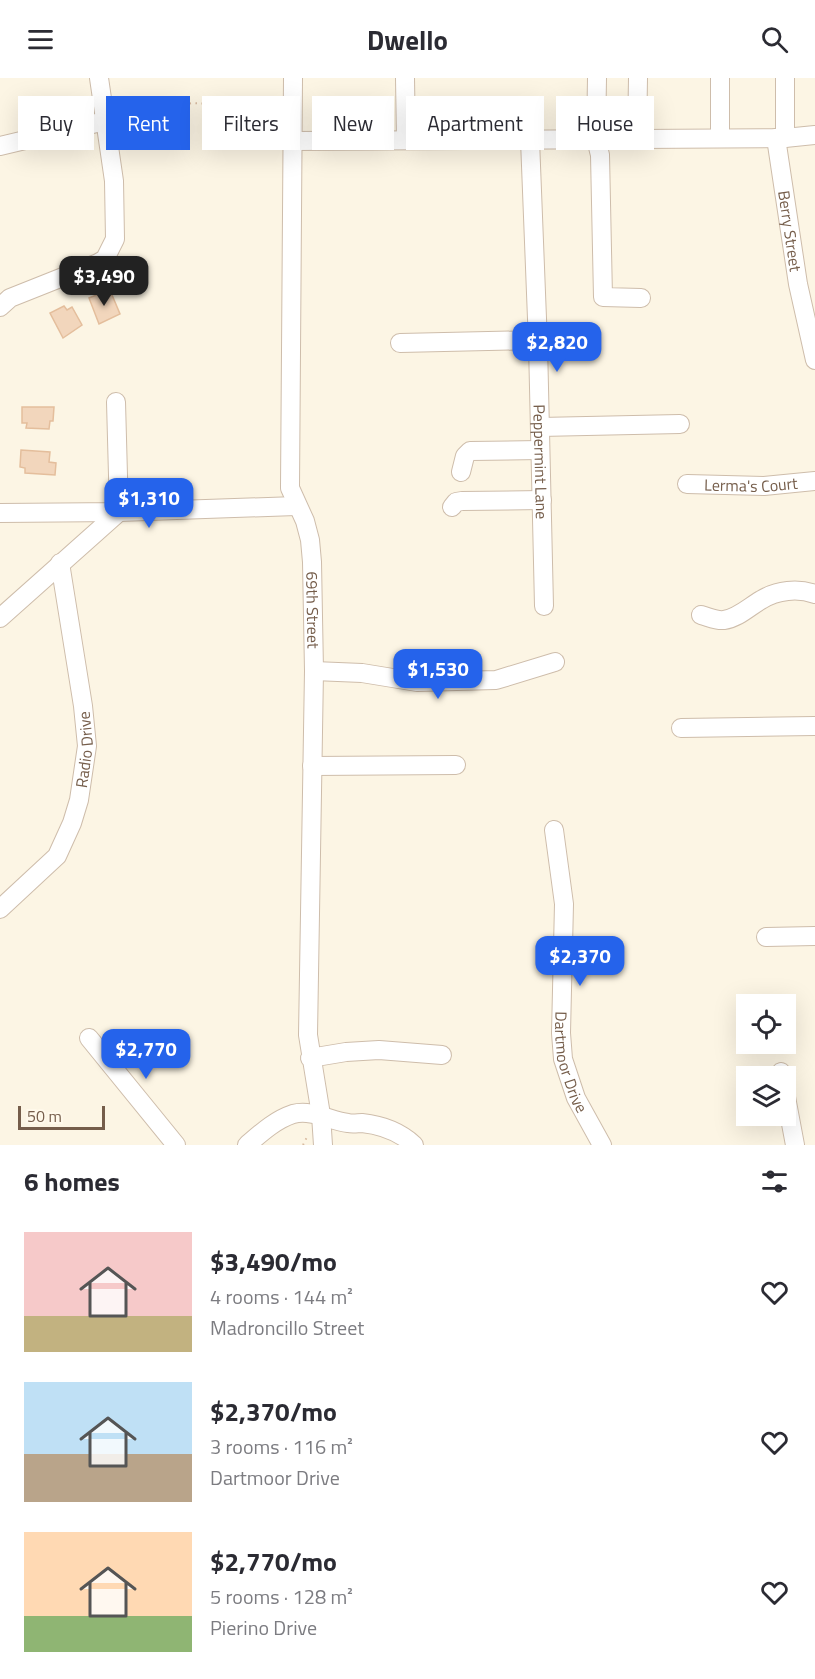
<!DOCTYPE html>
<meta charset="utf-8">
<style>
:root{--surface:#fff;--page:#f2f2f3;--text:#2b2b33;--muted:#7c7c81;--accent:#2563eb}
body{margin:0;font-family:"Titillium Web",sans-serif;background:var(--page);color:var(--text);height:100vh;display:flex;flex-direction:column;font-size:22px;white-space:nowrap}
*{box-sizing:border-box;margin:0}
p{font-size:20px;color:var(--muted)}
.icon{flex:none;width:33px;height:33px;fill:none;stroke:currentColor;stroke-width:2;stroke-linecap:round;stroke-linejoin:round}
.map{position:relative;height:1067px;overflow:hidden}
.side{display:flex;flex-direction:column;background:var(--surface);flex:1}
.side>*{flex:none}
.guide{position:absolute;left:18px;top:18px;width:780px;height:54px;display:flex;gap:12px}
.tools{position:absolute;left:736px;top:916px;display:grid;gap:12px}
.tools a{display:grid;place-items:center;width:60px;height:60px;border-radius:0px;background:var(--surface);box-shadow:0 6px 24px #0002;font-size:30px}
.scale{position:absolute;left:18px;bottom:15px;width:87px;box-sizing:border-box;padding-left:6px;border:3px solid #755d4a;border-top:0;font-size:16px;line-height:21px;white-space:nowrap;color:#755d4a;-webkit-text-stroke:4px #fff9eb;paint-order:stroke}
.price{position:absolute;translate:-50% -51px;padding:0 14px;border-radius:12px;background:var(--accent);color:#fff;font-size:20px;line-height:39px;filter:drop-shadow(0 2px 3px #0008)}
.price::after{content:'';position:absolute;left:50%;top:36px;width:18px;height:14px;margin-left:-9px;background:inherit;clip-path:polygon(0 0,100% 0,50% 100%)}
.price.on{background:#222;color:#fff}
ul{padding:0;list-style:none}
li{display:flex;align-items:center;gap:18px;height:150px;padding:0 24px}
li span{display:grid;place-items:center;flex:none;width:168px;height:120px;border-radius:0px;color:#555}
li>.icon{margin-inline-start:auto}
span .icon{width:72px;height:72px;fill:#fffc;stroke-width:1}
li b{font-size:26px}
h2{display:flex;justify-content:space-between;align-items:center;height:72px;padding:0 24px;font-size:26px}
.chip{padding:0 21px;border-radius:0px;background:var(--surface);box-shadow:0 6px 24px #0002;font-size:21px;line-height:54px}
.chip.on{background:var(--accent);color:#fff}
header{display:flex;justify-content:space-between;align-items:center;height:78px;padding:0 24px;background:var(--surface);font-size:27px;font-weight:700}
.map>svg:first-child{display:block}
.building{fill:#f2d6bc;stroke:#e4be9c;stroke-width:1.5}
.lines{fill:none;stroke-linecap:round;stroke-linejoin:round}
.minor-casing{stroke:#cebdab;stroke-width:20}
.path{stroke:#d7b99f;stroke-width:2;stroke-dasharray:1.5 4.5;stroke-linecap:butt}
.minor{stroke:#fff;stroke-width:18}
.labels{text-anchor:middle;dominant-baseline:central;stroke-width:5;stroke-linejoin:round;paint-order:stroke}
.street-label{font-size:16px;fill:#755d4a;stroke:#fff9eb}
</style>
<header><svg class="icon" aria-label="menu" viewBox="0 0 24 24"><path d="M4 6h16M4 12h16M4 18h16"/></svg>Dwello<svg class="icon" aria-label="search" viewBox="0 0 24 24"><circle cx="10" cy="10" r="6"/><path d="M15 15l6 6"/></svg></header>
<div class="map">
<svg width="815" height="1067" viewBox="0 0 815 1067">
<rect width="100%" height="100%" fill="#fcf5e4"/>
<!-- building -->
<g class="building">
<path d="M 104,214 L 106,219 L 112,217 L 120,236 L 99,246 L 89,220 Z"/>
<path d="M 64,228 L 67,232 L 72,229 L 82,247 L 63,260 L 50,235 Z"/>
<path d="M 22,329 L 54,329 L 53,343 L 50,343 L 49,351 L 26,350 L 27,345 L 22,345 Z"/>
<path d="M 21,372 L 50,374 L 49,384 L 56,385 L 55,397 L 25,395 L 25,390 L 20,389 Z"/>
</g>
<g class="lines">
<defs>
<g id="minor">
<path id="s1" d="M 293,0 L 290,410 L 305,443 L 310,462 L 312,484 L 314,593 L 308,957 L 321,1037 L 323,1067"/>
<path d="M 405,0 L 406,62"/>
<path d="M 597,0 L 596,61 L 600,77 L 603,219 L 641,220"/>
<path d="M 720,0 L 720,60"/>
<path d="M 785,0 L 785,60"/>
<path id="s2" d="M 776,60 L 798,206 L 815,282"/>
<path d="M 637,61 L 638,0"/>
<path id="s3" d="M 530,62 L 538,266 L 544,528"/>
<path d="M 292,63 L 785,60 L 815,57"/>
<path d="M 0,68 L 105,43"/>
<path d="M 0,229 L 10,220 L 98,185 L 105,181 L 115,161 L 114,103 L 99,0"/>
<path d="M 400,265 L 538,262"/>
<path d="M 540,349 L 680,346"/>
<path d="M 461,394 L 465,378 L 470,373 L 540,372"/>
<path id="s4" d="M 687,406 L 764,408 L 815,403"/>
<path d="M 452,429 L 456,424 L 462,423 L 542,422"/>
<path d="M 0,435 L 119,434 L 296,428"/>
<path d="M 701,537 C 709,539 716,543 724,542 C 738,540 749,529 761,522 C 777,512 798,510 815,516"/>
<path d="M 0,540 L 119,434 L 116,324"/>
<path d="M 314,593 L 362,595 L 417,604 L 496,602 L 555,584"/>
<path d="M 681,650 L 815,648"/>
<path d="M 312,688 L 456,687"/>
<path id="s5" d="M 554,752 L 564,826 L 561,955 L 563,981 L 576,1020 L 602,1067"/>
<path id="s6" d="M 0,831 L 57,778 L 72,745 L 79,722 L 87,668 L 83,628 L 60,485"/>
<path d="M 766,859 L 815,858"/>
<path d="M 89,960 L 176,1067"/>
<path d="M 310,980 L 346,974 L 379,972 L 442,977"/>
<path d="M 781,994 L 782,999"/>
<path d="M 786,1019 L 795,1067"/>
<path d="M 247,1067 C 261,1055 275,1042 293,1036 C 312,1031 331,1043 348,1045 C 353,1046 358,1045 362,1045 C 381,1047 400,1054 414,1067"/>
</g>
</defs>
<!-- minor casing -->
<use href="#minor" class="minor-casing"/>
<!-- path -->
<g class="path">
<path d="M 119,40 L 192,25 L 277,29"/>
<path d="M 303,1067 L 307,1059"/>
</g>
<!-- minor -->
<use href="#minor" class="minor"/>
</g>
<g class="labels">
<!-- street labels -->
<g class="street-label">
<text stroke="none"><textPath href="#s2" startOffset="94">Berry Street</textPath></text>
<text stroke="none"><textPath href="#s3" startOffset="322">Peppermint Lane</textPath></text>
<text stroke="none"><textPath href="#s4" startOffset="64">Lerma's Court</textPath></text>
<text stroke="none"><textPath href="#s1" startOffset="536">69th Street</textPath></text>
<text stroke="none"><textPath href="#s6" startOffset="189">Radio Drive</textPath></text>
<text stroke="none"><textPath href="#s5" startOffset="234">Dartmoor Drive</textPath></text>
</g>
</g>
</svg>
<div class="tools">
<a><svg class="icon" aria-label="locate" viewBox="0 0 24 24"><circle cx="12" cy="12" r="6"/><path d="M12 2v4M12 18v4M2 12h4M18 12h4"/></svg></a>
<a><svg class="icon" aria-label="layers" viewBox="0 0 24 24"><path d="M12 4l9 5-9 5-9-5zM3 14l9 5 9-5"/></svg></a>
</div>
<div class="scale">50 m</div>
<b class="price on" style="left:104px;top:229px">$3,490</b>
<b class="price" style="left:557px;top:295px">$2,820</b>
<b class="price" style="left:149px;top:451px">$1,310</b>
<b class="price" style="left:438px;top:622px">$1,530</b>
<b class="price" style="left:580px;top:909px">$2,370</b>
<b class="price" style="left:146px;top:1002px">$2,770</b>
<div class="guide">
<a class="chip">Buy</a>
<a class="chip on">Rent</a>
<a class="chip">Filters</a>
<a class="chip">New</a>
<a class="chip">Apartment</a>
<a class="chip">House</a>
</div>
</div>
<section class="side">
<h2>6 homes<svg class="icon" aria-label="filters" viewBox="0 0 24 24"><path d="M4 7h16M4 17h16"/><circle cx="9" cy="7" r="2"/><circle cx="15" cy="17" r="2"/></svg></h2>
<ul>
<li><span style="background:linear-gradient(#f6c9c9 70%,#c2b280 0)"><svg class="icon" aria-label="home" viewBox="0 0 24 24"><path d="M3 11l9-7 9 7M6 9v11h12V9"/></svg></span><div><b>$3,490/mo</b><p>4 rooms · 144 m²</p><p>Madroncillo Street</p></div><svg class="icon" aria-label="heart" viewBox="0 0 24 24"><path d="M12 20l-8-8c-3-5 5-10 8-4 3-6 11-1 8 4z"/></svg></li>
<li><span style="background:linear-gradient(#bfe0f5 60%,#b9a48a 0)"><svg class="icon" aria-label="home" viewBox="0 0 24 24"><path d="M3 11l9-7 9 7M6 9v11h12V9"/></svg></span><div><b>$2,370/mo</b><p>3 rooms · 116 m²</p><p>Dartmoor Drive</p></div><svg class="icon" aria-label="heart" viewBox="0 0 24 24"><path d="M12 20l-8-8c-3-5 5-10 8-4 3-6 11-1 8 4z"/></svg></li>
<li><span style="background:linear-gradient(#ffd9b3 70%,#8fb573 0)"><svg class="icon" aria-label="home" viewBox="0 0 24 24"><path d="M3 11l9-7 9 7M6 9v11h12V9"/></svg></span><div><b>$2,770/mo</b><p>5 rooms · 128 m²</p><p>Pierino Drive</p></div><svg class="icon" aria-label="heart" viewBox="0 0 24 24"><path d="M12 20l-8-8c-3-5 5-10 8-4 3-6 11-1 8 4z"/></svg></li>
</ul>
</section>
